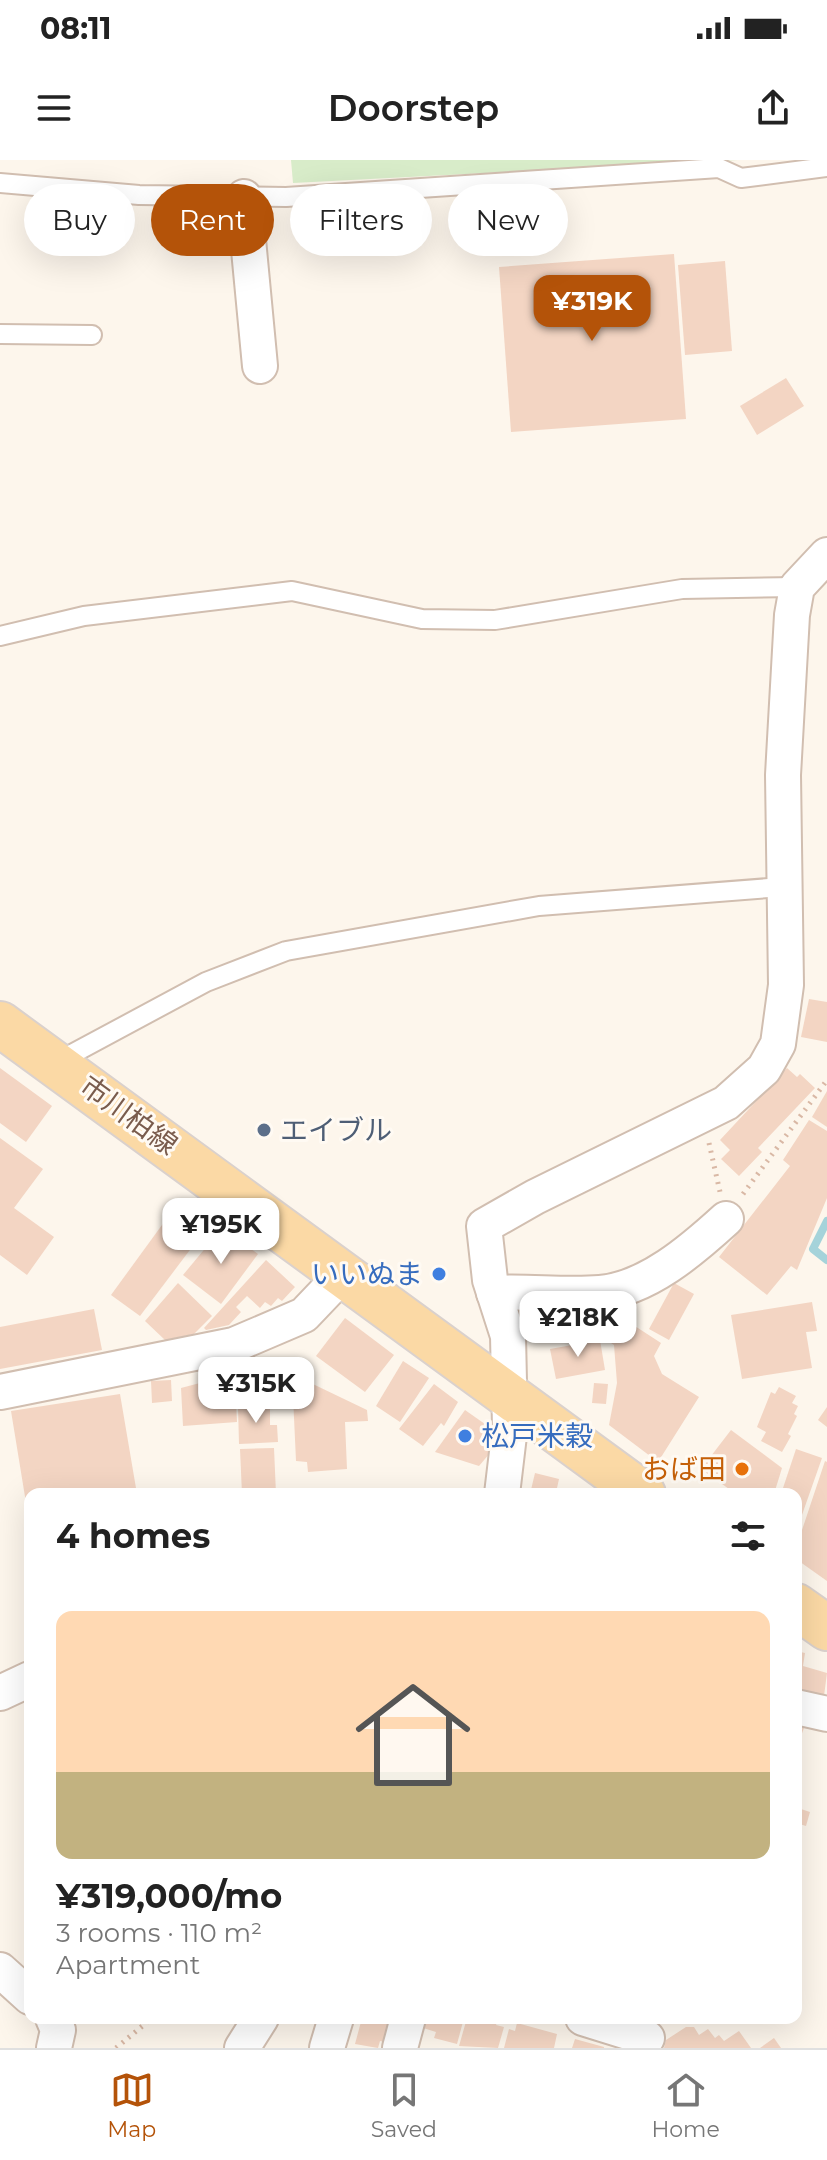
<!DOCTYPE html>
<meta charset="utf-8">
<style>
:root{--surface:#fff;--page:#f6f6f6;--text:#222;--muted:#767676;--line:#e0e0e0;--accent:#b45309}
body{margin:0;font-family:Montserrat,"Noto Sans JP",sans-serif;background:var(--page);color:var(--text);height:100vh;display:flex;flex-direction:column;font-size:30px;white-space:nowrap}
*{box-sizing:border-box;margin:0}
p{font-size:26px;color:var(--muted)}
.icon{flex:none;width:44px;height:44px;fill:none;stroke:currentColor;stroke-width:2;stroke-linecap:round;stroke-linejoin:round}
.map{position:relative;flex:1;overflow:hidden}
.side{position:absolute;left:24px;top:1328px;width:778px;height:536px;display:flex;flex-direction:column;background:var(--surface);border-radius:16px;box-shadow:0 8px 32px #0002}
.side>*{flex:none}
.guide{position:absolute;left:24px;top:24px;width:780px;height:72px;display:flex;gap:16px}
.price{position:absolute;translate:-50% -68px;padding:0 18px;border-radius:16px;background:#fff;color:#222;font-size:26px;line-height:52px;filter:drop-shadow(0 2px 4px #0008)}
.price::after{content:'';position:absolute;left:50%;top:48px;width:24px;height:18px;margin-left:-12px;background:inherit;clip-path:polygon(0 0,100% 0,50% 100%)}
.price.current{background:var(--accent);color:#fff}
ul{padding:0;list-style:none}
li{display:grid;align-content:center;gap:16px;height:424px;padding:0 32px}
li+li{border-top:2px solid var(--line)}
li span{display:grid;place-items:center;height:248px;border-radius:16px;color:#555}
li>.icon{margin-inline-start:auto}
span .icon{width:144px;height:144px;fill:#fffc;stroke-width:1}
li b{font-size:34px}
h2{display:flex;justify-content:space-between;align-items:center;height:96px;padding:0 32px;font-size:34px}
.pill{padding:0 28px;border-radius:36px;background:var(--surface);box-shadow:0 8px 32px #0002;font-size:28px;line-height:72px}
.pill.current{background:var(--accent);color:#fff}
.status{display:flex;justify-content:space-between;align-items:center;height:56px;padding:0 40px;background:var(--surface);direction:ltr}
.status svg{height:22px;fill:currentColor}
header{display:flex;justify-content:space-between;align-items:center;height:104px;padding:0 32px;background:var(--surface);font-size:36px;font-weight:600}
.menu{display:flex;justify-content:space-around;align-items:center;height:112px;border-top:2px solid var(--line);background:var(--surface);font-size:22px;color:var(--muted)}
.menu a{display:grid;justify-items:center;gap:4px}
.menu .current{color:var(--accent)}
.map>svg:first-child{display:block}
.green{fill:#d8ecc9}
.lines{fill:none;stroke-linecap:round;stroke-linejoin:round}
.stream{stroke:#a5d3da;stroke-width:8}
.building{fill:#f3d5c3}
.service-casing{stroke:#d1beb0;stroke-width:22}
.minor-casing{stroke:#d1beb0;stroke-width:38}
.primary-casing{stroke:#dad1cd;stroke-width:48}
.path{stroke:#d9b8a5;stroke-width:5;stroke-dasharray:2 6;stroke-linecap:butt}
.service{stroke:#fff;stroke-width:18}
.minor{stroke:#fff;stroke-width:34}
.primary{stroke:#fbd9a5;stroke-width:44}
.service-dot{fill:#5c6f8a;stroke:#fffaf3;stroke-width:3}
.shop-dot{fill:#3f7fe0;stroke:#fffaf3;stroke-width:3}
.food-dot{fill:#e8710a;stroke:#fffaf3;stroke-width:3}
.labels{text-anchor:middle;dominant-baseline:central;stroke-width:6;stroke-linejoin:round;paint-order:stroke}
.street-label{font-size:28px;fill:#7a5c4d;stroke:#fffaf3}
.service-label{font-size:28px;fill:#4e5e75;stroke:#fffaf3;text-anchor:start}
.shop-label{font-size:28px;fill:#366cbe;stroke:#fffaf3;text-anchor:end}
.food-label{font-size:28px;fill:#c56008;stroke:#fffaf3;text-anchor:end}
</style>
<div class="status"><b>08:11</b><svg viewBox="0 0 49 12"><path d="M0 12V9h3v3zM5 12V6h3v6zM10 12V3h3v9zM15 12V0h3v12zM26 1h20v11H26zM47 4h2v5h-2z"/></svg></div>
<header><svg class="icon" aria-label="menu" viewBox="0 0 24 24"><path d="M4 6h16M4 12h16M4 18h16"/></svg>Doorstep<svg class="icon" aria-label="share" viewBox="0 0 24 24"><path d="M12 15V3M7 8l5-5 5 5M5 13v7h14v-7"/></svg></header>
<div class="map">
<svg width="827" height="1888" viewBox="0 0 827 1888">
<rect width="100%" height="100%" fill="#fdf6ec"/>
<!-- green -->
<path class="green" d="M 291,0 L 738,0 L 293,23 Z"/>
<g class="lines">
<!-- stream -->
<path class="stream" d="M 827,1061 L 813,1089 L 827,1100"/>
</g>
<!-- building -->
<g class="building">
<path d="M 674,94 L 686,259 L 511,272 L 499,107 Z"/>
<path d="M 725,101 L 732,191 L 685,195 L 678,105 Z"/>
<path d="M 786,218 L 804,246 L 757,275 L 740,246 Z"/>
<path d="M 809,839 L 827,842 L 827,882 L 801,877 Z"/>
<path d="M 0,908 L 52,946 L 26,982 L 0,963 Z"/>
<path d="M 787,908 L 797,917 L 800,914 L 815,928 L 758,988 L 762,992 L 739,1016 L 721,999 L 730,990 L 720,980 Z"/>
<path d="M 827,931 L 827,967 L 812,957 Z"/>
<path d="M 809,960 L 827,971 L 827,1038 L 797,1110 L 791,1106 L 767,1135 L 719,1097 L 790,1006 L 783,1000 Z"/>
<path d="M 0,978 L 43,1009 L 14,1048 L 54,1077 L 27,1115 L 0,1095 Z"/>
<path d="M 178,1043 L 208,1066 L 140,1156 L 111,1135 Z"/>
<path d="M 222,1068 L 258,1094 L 221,1144 L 183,1115 Z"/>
<path d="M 266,1100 L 295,1127 L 282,1141 L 278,1138 L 271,1146 L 265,1142 L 260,1148 L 247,1136 L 236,1147 L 241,1152 L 229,1165 L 206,1170 L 204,1168 Z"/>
<path d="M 178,1123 L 212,1156 L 194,1174 L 165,1180 L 145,1161 Z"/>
<path d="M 674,1123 L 694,1134 L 669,1180 L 649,1169 Z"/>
<path d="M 812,1142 L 817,1171 L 806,1172 L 812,1208 L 742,1219 L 731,1155 Z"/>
<path d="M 580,1144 L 581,1160 L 595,1159 L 596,1175 L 530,1178 L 528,1145 Z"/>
<path d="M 94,1149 L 102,1190 L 0,1209 L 0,1167 Z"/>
<path d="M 621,1157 L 661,1183 L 654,1196 L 662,1214 L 699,1237 L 658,1302 L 609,1265 L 617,1223 L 614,1185 L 611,1183 L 621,1165 L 617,1161 Z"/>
<path d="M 345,1158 L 394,1195 L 365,1232 L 316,1196 Z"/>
<path d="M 600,1180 L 605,1210 L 556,1219 L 550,1189 Z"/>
<path d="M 403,1201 L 429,1218 L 400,1262 L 376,1246 Z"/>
<path d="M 292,1214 L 367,1250 L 368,1261 L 345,1262 L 347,1309 L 308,1312 L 307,1302 L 296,1301 Z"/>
<path d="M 215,1219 L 215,1225 L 235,1223 L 237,1262 L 183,1266 L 181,1228 Z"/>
<path d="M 171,1220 L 172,1241 L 152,1243 L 151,1221 Z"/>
<path d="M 594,1223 L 608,1224 L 606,1244 L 592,1243 Z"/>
<path d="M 434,1224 L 458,1242 L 444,1266 L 441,1263 L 423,1286 L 399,1269 Z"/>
<path d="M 779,1227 L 796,1236 L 792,1243 L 798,1246 L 794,1254 L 797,1256 L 788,1274 L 791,1276 L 782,1292 L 761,1281 L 766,1272 L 757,1267 L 771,1232 L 775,1234 Z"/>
<path d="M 120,1234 L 137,1334 L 30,1334 L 28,1355 L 11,1251 Z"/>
<path d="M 270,1245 L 270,1265 L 277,1265 L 278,1282 L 239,1284 L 238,1247 Z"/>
<path d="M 827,1247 L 827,1267 L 818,1260 Z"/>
<path d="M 465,1250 L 492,1269 L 490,1293 L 479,1306 L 435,1292 Z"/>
<path d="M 731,1270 L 782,1308 L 774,1334 L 736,1334 L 701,1309 Z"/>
<path d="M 274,1288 L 276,1334 L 242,1334 L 240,1289 Z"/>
<path d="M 796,1289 L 822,1298 L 796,1372 L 796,1334 L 781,1334 Z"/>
<path d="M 825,1301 L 827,1302 L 827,1421 L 796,1399 L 796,1388 Z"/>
<path d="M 535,1313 L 559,1319 L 557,1328 L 575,1334 L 530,1334 Z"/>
<path d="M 796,1491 L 805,1493 L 803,1506 L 827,1513 L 824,1536 L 796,1529 Z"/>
<path d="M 796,1565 L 804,1568 L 796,1589 Z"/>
<path d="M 796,1644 L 798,1648 L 810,1652 L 806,1666 L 796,1663 Z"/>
<path d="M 362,1858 L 394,1858 L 388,1883 L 380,1881 L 378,1888 L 355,1884 Z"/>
<path d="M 422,1858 L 464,1858 L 457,1884 L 434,1878 L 436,1872 L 420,1867 Z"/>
<path d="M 467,1858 L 498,1860 L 496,1865 L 504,1867 L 498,1888 L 459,1886 Z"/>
<path d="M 517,1863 L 557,1874 L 554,1888 L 504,1888 L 509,1869 L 515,1871 Z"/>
<path d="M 686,1867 L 694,1867 L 699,1875 L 708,1869 L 715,1878 L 719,1875 L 724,1881 L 739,1871 L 751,1888 L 664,1888 L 666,1880 Z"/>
<path d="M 774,1878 L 781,1888 L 760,1888 Z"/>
<path d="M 575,1879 L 604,1887 L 604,1888 L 572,1888 Z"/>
</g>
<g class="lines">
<defs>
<g id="service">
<path d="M 0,23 L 139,35 L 286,37 L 719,8 L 741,18 L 827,7"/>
<path d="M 0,174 L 92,175"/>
<path d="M 0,476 L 84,456 L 292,431 L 422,459 L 495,460 L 682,429 L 797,427"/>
<path d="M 57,902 L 206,822 L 286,791 L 539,746 L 782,727"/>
</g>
<g id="minor">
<path d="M 244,37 L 260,206"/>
<path d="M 494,1133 C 529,1131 565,1136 600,1133 C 647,1129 692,1090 726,1059"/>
<path d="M 0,1232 L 234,1185 L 304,1155 L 344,1113"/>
<path d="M 502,1334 L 510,1267 L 508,1176 L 490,1120 L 484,1066 L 535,1037 L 726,943 L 764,909 L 778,884 L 786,825 L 783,615 L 792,455 L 797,427 L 827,395"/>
<path d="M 0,1533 L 30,1519"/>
<path d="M 796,1547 L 827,1554"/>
<path d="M 0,1810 L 30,1837"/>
<path d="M 53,1858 L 58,1870 L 54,1888"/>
<path d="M 583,1858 L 647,1878"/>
<path d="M 242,1888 L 261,1858"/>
<path d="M 327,1888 L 336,1858"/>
<path d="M 400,1888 L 408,1858"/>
</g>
<g id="primary">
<path d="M 0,864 L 643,1334"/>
<path d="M 796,1446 L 827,1468"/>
</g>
</defs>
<!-- service casing -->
<use href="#service" class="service-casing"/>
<!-- minor casing -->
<use href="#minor" class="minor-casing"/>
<!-- primary casing -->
<use href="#primary" class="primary-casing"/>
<!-- path -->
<g class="path">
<path d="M 709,983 L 720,1032"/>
<path d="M 743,1034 L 827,920"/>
<path d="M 116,1888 L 152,1858"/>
</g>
<!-- service -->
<use href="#service" class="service"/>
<!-- minor -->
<use href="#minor" class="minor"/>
<!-- primary -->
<use href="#primary" class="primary"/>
</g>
<!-- markers -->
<circle class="service-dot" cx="264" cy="970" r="8"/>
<g class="shop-dot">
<circle cx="439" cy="1114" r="8"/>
<circle cx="465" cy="1276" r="8"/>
</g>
<circle class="food-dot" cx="742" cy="1309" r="8"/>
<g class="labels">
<!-- street labels -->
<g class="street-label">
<text transform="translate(129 955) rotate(36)">市川柏線</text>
</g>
<!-- service labels -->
<g class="service-label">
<text x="280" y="970">エイブル</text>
</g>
<!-- shop labels -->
<g class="shop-label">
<text x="423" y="1114">いいぬま</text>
<text x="481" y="1276" text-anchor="start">松戸米穀</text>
</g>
<!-- food labels -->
<g class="food-label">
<text x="726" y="1309">おば田</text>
</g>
</g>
</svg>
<b class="price current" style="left:592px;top:183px">¥319K</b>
<b class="price" style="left:221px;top:1106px">¥195K</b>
<b class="price" style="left:578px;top:1199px">¥218K</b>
<b class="price" style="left:256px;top:1265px">¥315K</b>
<div class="guide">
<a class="pill">Buy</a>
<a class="pill current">Rent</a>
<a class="pill">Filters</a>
<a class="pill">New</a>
</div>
<section class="side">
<h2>4 homes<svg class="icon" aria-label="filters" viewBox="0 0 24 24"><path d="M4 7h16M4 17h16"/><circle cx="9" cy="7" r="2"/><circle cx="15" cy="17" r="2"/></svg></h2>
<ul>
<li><span style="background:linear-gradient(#ffd9b3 65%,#c2b280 0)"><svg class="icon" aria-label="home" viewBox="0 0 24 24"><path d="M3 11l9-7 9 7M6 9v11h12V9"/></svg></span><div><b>¥319,000/mo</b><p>3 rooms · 110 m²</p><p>Apartment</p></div></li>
</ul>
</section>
</div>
<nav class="menu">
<a class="current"><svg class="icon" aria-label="map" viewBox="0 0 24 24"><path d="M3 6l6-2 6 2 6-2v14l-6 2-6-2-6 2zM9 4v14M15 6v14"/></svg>Map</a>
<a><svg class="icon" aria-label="saved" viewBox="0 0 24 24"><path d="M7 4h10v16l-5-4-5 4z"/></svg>Saved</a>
<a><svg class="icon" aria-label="home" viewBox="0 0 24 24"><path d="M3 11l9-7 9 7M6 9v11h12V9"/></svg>Home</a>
</nav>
